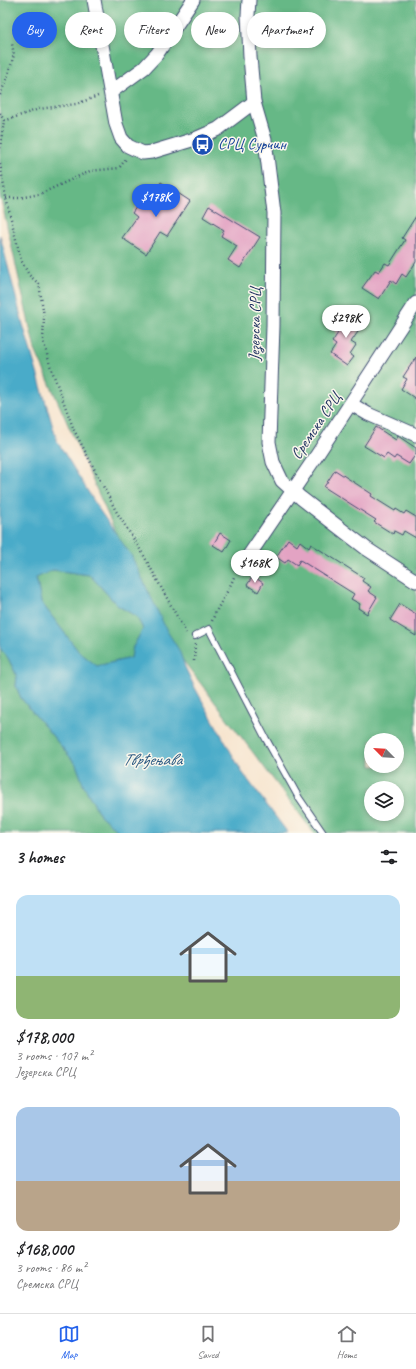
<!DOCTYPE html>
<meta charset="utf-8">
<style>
:root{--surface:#fff;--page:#f6f6f6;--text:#202124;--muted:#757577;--line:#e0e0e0;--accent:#2563eb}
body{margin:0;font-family:Caveat,sans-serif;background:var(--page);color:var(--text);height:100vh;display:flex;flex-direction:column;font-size:15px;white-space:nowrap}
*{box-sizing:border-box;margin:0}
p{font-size:13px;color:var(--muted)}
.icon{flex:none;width:22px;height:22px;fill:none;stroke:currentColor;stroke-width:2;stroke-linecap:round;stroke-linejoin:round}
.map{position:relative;height:833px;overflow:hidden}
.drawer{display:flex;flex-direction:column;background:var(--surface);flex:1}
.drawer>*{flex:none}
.guide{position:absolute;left:12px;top:12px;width:392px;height:36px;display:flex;gap:8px}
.needle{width:26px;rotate:294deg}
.tools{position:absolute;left:364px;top:733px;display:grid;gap:8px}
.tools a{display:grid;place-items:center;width:40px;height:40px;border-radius:50%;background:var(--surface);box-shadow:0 2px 6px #0003;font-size:20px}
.price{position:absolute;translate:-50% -34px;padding:0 9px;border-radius:14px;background:#fff;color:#222;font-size:13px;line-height:26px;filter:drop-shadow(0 1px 2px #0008)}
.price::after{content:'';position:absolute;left:50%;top:24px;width:12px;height:9px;margin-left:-6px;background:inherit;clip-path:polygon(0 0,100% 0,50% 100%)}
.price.on{background:var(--accent);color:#fff}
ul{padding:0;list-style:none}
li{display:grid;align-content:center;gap:8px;height:212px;padding:0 16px}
li span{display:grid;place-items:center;height:124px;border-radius:12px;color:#555}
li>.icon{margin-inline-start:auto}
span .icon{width:72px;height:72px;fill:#fffc;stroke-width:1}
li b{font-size:17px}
h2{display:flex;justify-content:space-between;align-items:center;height:48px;padding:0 16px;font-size:17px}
.chip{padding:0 14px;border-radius:18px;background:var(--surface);box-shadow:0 2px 6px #0003;font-size:14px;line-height:36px}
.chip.on{background:var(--accent);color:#fff}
.tab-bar{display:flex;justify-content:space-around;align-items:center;height:56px;border-top:1px solid var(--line);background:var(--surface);font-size:11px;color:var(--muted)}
.tab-bar a{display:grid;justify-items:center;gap:2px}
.tab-bar .on{color:var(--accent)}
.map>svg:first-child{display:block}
.forest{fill:#66b886;stroke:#407472;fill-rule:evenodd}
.water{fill:#4aabc9;stroke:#326d94;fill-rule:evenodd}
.building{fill:#e3a3c3}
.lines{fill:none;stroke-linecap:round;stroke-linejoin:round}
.lane-casing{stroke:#3c4a6f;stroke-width:8}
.street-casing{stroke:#3c4a6f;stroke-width:15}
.path{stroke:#3c4a6f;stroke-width:2.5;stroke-dasharray:1 3;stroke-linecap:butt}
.lane{stroke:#fff;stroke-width:6}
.street{stroke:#fff;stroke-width:13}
.labels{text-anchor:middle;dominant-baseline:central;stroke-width:3;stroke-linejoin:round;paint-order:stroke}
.transit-label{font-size:16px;fill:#164399;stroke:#fbf7ec;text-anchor:start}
.street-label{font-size:16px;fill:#1b2f5e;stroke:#fbf7ec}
.water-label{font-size:17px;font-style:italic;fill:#2b5a83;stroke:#fbf7ec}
</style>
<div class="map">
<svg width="416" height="833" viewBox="0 0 416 833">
<rect width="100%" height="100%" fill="#fbf7ec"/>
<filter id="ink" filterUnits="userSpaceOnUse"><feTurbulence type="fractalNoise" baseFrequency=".025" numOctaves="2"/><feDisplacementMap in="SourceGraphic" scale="8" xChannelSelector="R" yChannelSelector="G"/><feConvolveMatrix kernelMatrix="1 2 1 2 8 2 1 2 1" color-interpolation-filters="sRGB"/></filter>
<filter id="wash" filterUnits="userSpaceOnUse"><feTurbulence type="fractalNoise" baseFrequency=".012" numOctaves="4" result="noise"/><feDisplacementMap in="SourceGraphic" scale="16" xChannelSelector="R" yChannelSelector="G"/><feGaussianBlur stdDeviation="0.9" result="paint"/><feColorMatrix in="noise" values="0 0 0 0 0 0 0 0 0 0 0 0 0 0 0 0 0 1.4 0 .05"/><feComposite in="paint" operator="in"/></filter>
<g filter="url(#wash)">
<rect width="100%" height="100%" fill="#f7e4cd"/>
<!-- forest -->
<g class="forest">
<path d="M 0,0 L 416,0 L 416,833 L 314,833 L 157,626 L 35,350 L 0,195 ZM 371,740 L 397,740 L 397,766 L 371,766 ZM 371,788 L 397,788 L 397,814 L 371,814 Z"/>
<path d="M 53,570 L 90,575 L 117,605 L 137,617 L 143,629 L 133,647 L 131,658 L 97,666 L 79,652 L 41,602 L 36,577 Z"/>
<path d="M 0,648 L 8,658 L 17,676 L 16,686 L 21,698 L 76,764 L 84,786 L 100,815 L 116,829 L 117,833 L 0,833 Z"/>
</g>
<!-- water -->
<path class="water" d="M 0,235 L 22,321 L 57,441 L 100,511 L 131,555 L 167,631 L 179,650 L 185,667 L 194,686 L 242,772 L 288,833 L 117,833 L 116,829 L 100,815 L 84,786 L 76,764 L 21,698 L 16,686 L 17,676 L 8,658 L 0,648 ZM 53,570 L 90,575 L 117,605 L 137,617 L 143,629 L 133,647 L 131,658 L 97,666 L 79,652 L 41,602 L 36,578 Z"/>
<g id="blocks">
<!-- building -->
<g class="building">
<path d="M 161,182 L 190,201 L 167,236 L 160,232 L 146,254 L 122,238 L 137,217 L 132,213 L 139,203 L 145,207 Z"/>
<path d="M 209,206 L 260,237 L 240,268 L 228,260 L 237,246 L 221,236 L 224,230 L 203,217 Z"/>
<path d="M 416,216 L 416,262 L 406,277 L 402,274 L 396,284 L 391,280 L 379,299 L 362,288 L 375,270 L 379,272 L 385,263 L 389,265 L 405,240 L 402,238 Z"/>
<path d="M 348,312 L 364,323 L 351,342 L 356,345 L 350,354 L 354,357 L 347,366 L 330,354 L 336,345 L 332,342 L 338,333 L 335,331 Z"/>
<path d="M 416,357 L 416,399 L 401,389 L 407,379 L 403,377 Z"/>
<path d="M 376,427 L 396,440 L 398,436 L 416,448 L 416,454 L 409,464 L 396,456 L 394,459 L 387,454 L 384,458 L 364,446 Z"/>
<path d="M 335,470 L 372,494 L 371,496 L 395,511 L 396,509 L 404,514 L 406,511 L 416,517 L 416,538 L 404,531 L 402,535 L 394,531 L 393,534 L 374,522 L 376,520 L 324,487 Z"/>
<path d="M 220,533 L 231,540 L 224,552 L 213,545 Z"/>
<path d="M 288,539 L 297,546 L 300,541 L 309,548 L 311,544 L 364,578 L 362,581 L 371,587 L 368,591 L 377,597 L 367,614 L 358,608 L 360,604 L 351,599 L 354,594 L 319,572 L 300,560 L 297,565 L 288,559 L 285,563 L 276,557 Z"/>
<path d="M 253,576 L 263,583 L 258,592 L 247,585 Z"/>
<path d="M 400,604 L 416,614 L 416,636 L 390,620 Z"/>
</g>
</g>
</g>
<g filter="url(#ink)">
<use href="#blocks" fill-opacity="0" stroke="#3c4a6f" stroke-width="1"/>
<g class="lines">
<defs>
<path id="lane" d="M 195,636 L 209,629 L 266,739 L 299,798 L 323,833"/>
<g id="street">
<path d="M 94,0 L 116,124 L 121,138 L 128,146 L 143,153 L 152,152 L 195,139 L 218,129 L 254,102"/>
<path d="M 249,0 L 248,15 L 250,57 L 254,102 L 265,140 L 274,213 L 273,326 L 269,442 L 273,462 L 282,481 L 301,498 L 367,549 L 416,581"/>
<path d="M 111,92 L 144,68 L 157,54 L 193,0"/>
<path d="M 351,404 L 368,414 L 416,435"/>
<path d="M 241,567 L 315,458 L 416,303"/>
</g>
</defs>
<!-- lane casing -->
<use href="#lane" class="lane-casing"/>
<!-- street casing -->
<use href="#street" class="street-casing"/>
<!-- path -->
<g class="path">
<path d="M 0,95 L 8,75 L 14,55 L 12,44"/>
<path d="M 0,113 L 4,121"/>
<path d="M 0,148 L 4,121 L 39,109 L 76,104 L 98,96"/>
<path d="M 0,164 L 6,198 L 21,260 L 29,275 L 39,284 L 44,316 L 43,340 L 50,365 L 74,430 L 116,511 L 143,554 L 186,633"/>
<path d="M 6,198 L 19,198 L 40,194 L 90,171 L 119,168 L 126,159"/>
<path d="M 212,621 C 218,605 228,593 234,577"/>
<path d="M 194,661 L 195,644"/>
</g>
<!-- lane -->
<use href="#lane" class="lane"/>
<!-- street -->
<use href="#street" class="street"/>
</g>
</g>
<!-- icons -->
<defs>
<symbol id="bus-disc" viewBox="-11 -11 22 22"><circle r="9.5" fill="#1a4fb4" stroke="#fbf7ec"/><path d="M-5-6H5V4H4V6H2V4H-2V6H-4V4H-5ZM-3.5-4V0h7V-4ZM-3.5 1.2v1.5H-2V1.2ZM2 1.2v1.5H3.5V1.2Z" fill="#fff"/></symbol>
</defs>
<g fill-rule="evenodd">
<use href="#bus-disc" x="190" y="132" width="25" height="25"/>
</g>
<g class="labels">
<!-- transit labels -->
<g class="transit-label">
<text x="218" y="144">СРЦ Сурчин</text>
</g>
<!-- street labels -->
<g class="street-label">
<text transform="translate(255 324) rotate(-89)">Језерска СРЦ</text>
<text transform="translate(316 426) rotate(-56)">Сремска СРЦ</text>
</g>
<!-- water labels -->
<g class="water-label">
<text x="152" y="759">Тврђењава</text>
</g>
</g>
</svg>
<div class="tools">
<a><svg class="needle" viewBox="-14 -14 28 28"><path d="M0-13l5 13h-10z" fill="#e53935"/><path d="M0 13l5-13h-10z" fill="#757577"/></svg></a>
<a><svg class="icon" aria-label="layers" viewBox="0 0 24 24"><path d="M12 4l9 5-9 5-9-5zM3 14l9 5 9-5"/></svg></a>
</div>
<b class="price on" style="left:156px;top:218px">$178K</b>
<b class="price" style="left:346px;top:339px">$298K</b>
<b class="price" style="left:255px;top:584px">$168K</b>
<div class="guide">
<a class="chip on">Buy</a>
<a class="chip">Rent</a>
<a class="chip">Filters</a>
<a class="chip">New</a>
<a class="chip">Apartment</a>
</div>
</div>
<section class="drawer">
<h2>3 homes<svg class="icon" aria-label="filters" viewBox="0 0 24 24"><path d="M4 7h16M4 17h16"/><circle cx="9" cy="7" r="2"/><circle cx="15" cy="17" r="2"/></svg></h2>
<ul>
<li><span style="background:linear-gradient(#bfe0f5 65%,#8fb573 0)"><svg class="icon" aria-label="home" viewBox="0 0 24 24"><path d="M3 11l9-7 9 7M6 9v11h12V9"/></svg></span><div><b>$178,000</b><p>3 rooms · 107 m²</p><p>Језерска СРЦ</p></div></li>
<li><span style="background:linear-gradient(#a9c7e8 60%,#b9a48a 0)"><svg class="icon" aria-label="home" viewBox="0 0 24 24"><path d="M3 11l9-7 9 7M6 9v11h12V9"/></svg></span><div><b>$168,000</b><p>3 rooms · 86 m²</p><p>Сремска СРЦ</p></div></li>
</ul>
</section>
<nav class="tab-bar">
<a class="on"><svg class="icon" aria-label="map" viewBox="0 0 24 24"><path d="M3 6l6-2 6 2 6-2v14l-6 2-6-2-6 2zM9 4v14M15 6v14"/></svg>Map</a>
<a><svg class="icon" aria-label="saved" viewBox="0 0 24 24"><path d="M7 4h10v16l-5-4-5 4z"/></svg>Saved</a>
<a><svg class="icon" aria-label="home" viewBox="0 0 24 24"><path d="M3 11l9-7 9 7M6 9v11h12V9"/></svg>Home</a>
</nav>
